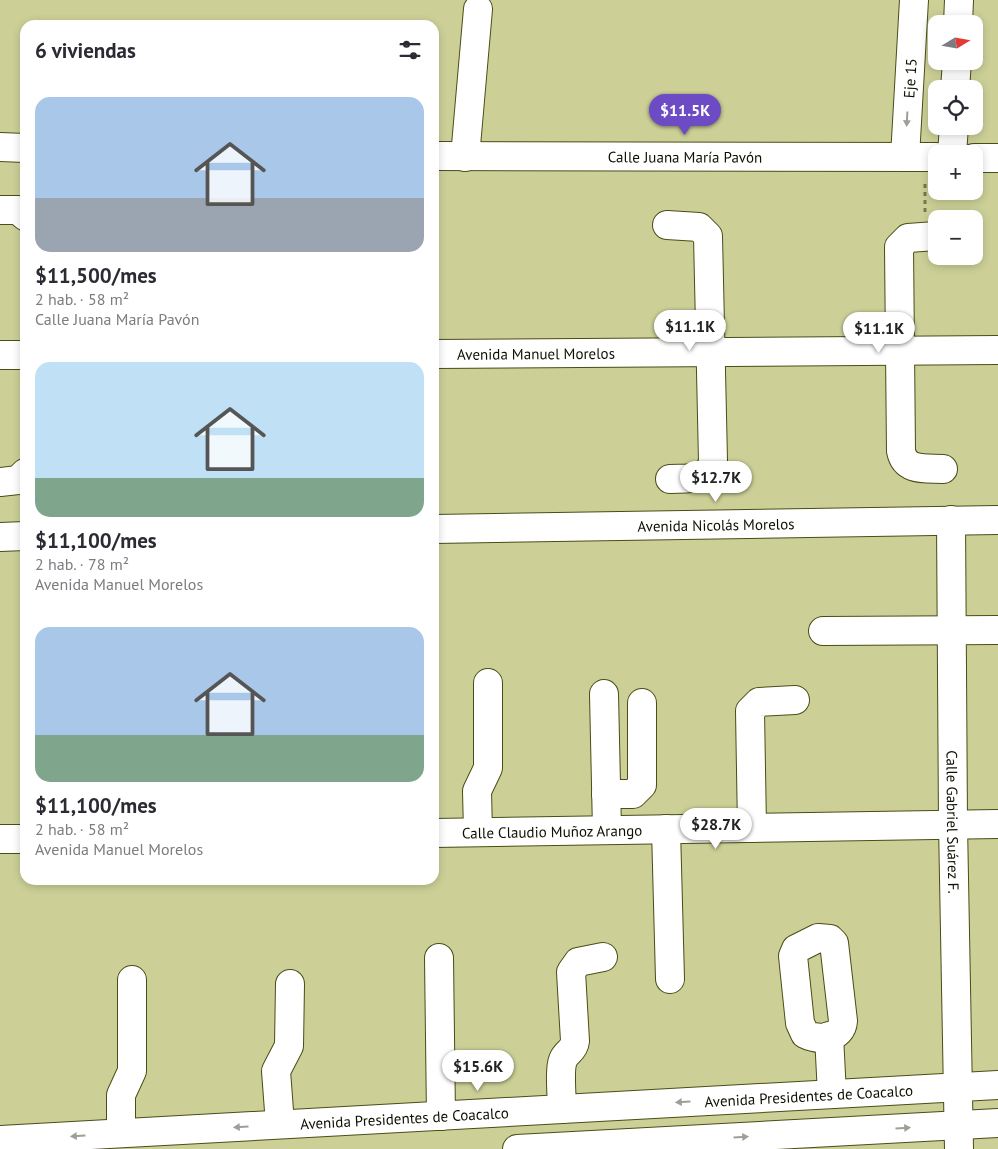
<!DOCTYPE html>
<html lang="es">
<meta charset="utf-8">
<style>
:root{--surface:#fff;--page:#f7f7f7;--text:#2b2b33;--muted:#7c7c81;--accent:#6d4bc4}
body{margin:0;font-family:"PT Sans",sans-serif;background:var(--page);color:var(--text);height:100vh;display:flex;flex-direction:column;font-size:19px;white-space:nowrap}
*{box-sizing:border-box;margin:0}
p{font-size:16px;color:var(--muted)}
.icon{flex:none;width:28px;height:28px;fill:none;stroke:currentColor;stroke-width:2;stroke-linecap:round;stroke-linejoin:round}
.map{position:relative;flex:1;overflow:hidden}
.side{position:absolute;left:20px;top:20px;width:419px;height:865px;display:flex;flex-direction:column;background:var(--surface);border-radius:15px;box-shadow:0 2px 8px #0003}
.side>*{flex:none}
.needle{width:32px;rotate:79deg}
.tools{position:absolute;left:928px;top:15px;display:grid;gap:10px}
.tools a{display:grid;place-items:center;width:55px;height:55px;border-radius:10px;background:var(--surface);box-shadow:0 2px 8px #0003;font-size:25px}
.price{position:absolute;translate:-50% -42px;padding:0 11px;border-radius:18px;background:#fff;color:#222;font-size:16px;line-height:32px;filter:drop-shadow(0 1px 2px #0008)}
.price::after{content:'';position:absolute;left:50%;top:30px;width:15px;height:11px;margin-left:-8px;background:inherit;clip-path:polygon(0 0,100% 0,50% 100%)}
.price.active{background:var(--accent);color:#fff}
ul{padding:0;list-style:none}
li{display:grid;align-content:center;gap:10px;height:265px;padding:0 15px}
li span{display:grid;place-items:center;height:155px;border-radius:15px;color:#555}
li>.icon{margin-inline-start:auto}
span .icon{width:90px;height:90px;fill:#fffc;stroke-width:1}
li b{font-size:21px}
h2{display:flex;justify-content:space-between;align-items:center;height:60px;padding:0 15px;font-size:21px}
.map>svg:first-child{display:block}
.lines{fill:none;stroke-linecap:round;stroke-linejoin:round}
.minor-casing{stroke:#4a4d16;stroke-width:30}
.path{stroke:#767852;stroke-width:3;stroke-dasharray:4 4;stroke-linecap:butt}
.minor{stroke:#fff;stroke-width:28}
.oneway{fill:#9f9f99}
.labels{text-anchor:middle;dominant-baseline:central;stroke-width:4;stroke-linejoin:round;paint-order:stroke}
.street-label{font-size:15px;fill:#0e0f00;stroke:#ecefd2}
</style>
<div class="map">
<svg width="998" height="1149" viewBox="0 0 998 1149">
<rect width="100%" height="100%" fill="#ccd097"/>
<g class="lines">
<defs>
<g id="minor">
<path d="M 958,24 L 959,0"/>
<path d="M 955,89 L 957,61"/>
<path d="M 0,147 L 25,148"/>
<path d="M 952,154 L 954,126"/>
<path id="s1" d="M 434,156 L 936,157"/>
<path d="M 465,157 L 478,9"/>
<path id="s2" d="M 905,157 L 914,0"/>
<path d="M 974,158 L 998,158"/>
<path d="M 0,210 L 18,210 L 25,216"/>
<path d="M 667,225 L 699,227 L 708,236 L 713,461 C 709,482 686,478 670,479"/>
<path d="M 936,236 L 908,238 L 899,247 L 901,451 C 905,472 926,468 943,469"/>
<path id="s3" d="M 434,354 L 998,350"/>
<path d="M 0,355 L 25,355"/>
<path d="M 0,482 L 18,480 L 25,473"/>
<path id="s4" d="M 951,520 L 953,824 L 959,1149"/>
<path id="s5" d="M 434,529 L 998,520"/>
<path d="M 0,537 L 25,536"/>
<path d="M 823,631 L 998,630"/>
<path d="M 604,694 L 607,830"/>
<path d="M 606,794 L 633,794 L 642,785 L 642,703"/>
<path d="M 752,828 L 750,711 L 759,702 L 795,700"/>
<path d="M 666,829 L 670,979"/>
<path d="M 478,832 L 477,791 L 488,768 L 488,683"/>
<path id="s6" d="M 434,833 L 998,824"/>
<path d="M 0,839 L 25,839"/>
<path d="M 818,938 L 830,939 L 834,943 L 843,1021 C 842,1039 819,1041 805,1034 L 800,1023 L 793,956 L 796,949 Z"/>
<path d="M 439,958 L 441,1116"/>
<path d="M 829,1036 L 832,1094"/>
<path d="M 562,1109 C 562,1097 559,1070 563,1060 C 566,1052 574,1051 575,1041 L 571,972 L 578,962 L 603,957"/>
<path d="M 280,1124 L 276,1071 L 289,1046 L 290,984"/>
<path d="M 121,1133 L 121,1095 L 132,1071 L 132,980"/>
<path id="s7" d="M 0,1140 L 998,1085"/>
<path d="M 517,1149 L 998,1123"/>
</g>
</defs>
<!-- minor casing -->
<use href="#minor" class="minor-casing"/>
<!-- path -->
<path class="path" d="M 925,212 L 925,180"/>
<!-- minor -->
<use href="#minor" class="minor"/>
</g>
<!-- one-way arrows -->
<defs><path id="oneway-solid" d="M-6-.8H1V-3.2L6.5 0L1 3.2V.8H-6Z" transform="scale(1.25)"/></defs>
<g class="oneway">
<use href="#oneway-solid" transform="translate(907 119) rotate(93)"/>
<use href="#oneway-solid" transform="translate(683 1102) rotate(177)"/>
<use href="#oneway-solid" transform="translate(241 1127) rotate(177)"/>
<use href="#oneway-solid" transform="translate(903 1128) rotate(-3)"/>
<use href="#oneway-solid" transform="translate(78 1136) rotate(177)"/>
<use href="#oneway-solid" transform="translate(741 1137) rotate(-3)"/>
</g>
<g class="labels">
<!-- street labels -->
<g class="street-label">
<text stroke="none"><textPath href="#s2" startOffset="79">Eje 15</textPath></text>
<text stroke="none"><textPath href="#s1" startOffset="251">Calle Juana María Pavón</textPath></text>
<text stroke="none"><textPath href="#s3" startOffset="102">Avenida Manuel Morelos</textPath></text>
<text stroke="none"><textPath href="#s5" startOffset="282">Avenida Nicolás Morelos</textPath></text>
<text stroke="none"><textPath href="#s4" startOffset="302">Calle Gabriel Suárez F.</textPath></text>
<text stroke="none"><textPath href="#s6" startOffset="118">Calle Claudio Muñoz Arango</textPath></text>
<text stroke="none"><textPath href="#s7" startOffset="810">Avenida Presidentes de Coacalco</textPath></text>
<text stroke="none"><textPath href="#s7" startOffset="405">Avenida Presidentes de Coacalco</textPath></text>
</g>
</g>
</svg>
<div class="tools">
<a><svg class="needle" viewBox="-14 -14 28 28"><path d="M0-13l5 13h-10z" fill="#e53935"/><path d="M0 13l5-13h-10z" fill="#7c7c81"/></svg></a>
<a><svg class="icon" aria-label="locate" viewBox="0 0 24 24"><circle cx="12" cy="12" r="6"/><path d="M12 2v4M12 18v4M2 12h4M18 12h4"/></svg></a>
<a>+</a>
<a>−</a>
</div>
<b class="price active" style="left:685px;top:136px">$11.5K</b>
<b class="price" style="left:690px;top:352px">$11.1K</b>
<b class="price" style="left:879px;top:354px">$11.1K</b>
<b class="price" style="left:716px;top:503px">$12.7K</b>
<b class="price" style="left:716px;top:850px">$28.7K</b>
<b class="price" style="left:478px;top:1092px">$15.6K</b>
<section class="side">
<h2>6 viviendas<svg class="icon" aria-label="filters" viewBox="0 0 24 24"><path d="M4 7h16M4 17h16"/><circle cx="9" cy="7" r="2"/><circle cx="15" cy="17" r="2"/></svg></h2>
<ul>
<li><span style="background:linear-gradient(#a9c7e8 65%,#9aa5b1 0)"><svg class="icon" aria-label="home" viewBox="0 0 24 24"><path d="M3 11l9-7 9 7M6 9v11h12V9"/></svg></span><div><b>$11,500/mes</b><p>2 hab. · 58 m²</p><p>Calle Juana María Pavón</p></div></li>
<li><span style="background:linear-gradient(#bfe0f5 75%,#7fa58c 0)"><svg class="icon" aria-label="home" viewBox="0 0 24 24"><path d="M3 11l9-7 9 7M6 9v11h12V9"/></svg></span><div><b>$11,100/mes</b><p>2 hab. · 78 m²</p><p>Avenida Manuel Morelos</p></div></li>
<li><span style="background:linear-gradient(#a9c7e8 70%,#7fa58c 0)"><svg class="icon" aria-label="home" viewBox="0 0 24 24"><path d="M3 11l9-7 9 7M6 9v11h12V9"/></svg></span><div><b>$11,100/mes</b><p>2 hab. · 58 m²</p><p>Avenida Manuel Morelos</p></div></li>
</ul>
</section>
</div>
